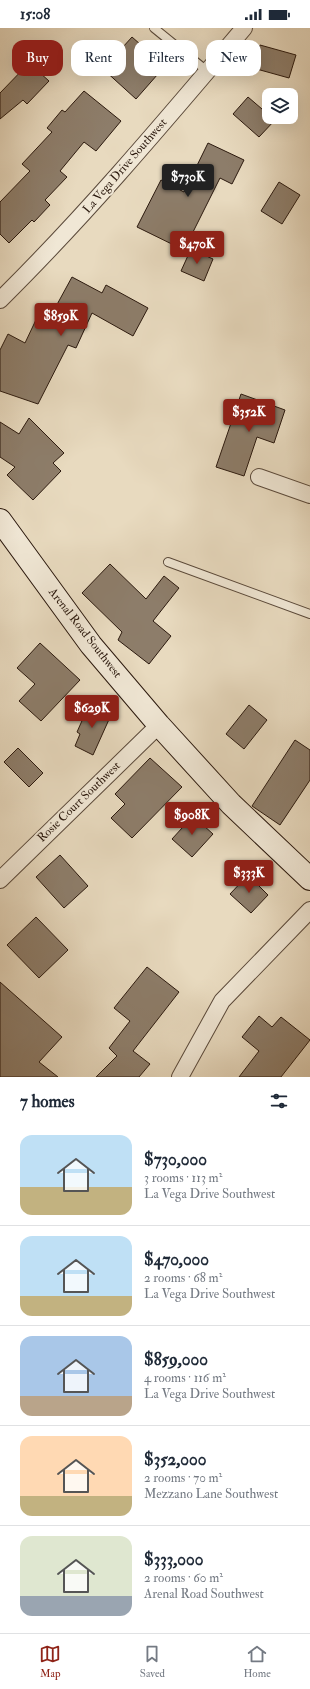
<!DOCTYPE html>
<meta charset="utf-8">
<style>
:root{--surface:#fff;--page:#f2f2f3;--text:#1f2937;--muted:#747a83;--line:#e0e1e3;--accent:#8f2418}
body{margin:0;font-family:"IM FELL Double Pica",serif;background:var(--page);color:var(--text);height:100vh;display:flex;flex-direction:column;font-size:15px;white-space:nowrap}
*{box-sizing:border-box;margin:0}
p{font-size:13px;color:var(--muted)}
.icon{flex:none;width:22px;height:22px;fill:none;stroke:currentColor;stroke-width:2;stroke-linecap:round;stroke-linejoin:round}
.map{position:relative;height:1049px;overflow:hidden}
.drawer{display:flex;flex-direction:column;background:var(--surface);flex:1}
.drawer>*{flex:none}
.guide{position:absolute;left:12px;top:12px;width:286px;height:36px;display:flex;gap:8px}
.tools{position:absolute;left:262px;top:60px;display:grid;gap:8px}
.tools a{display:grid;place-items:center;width:36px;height:36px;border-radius:8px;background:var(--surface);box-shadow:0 4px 16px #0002;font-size:20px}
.price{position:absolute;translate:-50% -34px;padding:0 9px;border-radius:4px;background:var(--accent);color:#fff;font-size:13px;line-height:26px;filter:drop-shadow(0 1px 2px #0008)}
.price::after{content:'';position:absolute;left:50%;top:24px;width:12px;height:9px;margin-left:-6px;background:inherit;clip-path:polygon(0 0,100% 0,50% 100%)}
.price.on{background:#222;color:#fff}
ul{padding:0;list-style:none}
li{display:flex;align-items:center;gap:12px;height:100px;padding:0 20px}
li+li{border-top:1px solid var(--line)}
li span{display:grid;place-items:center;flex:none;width:112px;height:80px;border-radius:12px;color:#555}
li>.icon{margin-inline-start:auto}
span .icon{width:48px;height:48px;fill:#fffc;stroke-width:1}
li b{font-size:17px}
h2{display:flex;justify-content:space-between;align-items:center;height:48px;padding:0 20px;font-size:17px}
.pill{padding:0 14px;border-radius:12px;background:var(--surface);box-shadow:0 4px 16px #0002;font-size:14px;line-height:36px}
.pill.on{background:var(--accent);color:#fff}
.status{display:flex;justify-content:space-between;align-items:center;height:28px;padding:0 20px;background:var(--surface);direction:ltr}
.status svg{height:11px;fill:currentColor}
.tab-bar{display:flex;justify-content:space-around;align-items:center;height:56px;border-top:1px solid var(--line);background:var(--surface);font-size:11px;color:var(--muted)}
.tab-bar a{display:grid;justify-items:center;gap:2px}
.tab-bar .on{color:var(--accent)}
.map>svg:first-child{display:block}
.building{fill:#8d7d6a;stroke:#2b190e}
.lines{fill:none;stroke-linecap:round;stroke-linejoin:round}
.lane-casing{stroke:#5a493a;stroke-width:10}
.street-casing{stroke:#5a493a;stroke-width:18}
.secondary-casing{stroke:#2b190e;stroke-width:24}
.lane{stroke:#f0e7d5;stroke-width:8}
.street{stroke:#f0e7d5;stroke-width:16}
.secondary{stroke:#f0e7d5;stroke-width:22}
.labels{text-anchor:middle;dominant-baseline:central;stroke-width:4;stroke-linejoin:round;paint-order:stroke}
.street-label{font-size:12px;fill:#2b190e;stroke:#f0e7d5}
</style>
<div class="status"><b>15:08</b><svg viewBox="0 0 49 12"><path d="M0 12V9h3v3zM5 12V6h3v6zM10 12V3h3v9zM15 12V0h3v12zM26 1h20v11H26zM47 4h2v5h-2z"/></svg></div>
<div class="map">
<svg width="310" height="1049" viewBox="0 0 310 1049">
<rect width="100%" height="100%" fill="#e8dabf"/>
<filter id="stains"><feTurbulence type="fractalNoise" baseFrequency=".005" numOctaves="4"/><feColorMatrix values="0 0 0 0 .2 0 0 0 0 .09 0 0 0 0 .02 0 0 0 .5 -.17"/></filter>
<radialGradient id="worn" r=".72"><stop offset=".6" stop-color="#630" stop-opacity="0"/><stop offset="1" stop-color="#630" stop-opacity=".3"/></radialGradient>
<!-- building -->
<g class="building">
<path d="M 132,9 L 165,38 L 136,71 L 103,41 Z"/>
<path d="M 260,17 L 296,27 L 289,50 L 253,40 Z"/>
<path d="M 29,35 L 49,53 L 27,76 L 23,72 L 0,91 L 0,65 Z"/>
<path d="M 84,63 L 121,93 L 96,123 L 84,114 L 60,143 L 67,149 L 45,172 L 50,177 L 34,194 L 32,192 L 9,215 L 0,206 L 0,174 L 30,143 L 22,136 L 52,104 L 47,100 L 62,82 L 65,84 Z"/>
<path d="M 248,69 L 269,87 L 269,89 L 275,92 L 259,109 L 233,86 Z"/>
<path d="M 208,115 L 244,132 L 232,156 L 220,150 L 184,222 L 137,199 L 161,152 L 184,164 Z"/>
<path d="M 279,154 L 300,167 L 282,196 L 261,183 Z"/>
<path d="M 191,221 L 213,231 L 204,253 L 181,243 Z"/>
<path d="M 72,249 L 102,265 L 106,257 L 148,280 L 133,308 L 92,285 L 76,320 L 68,317 L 38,376 L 0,363 L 0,322 L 8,306 L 25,315 L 43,277 L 54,282 Z"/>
<path d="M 241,366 L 285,382 L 274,415 L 257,409 L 244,448 L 216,439 Z"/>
<path d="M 29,390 L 64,425 L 53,435 L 61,443 L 33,472 L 7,447 L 15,439 L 0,429 L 0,394 L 19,406 Z"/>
<path d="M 110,536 L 146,571 L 164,548 L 179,560 L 153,593 L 171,608 L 149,636 L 118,612 L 122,604 L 82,565 Z"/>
<path d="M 40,615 L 80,652 L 41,693 L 19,673 L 35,656 L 17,640 Z"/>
<path d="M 89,677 L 111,687 L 93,727 L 75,718 L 80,706 L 77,704 Z"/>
<path d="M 249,677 L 267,692 L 244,721 L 226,706 Z"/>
<path d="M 295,712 L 310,722 L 310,752 L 280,797 L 252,778 Z"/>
<path d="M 18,720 L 43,745 L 29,759 L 4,734 Z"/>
<path d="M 150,730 L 182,759 L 132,810 L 111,790 L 125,776 L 115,766 Z"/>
<path d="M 193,788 L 213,806 L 192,829 L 172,811 Z"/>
<path d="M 60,827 L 88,858 L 64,880 L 36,849 Z"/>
<path d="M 248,847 L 268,867 L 251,885 L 230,866 Z"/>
<path d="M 36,889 L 68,922 L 39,950 L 7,917 Z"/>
<path d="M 147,939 L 179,964 L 133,1023 L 150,1036 L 139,1049 L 96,1049 L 117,1028 L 109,1020 L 130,993 L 114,980 Z"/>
<path d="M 0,954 L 62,1009 L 39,1034 L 58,1049 L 0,1049 Z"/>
<path d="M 259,988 L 272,999 L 281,989 L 310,1012 L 281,1049 L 239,1049 L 259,1023 L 242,1009 Z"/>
</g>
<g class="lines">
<defs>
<g id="lane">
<path d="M 154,0 L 207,43"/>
<path d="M 168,534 L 310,586"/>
</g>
<g id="street">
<path d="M 0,272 C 87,186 165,93 244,0"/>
<path d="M 259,449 L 310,467"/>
<path d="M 0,852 L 159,697"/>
<path d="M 180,1049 L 222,973 L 310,882"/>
</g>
<path id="secondary" d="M 0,492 L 91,617 L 159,697 L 231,776 L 310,851"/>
</defs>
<!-- lane casing -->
<use href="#lane" class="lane-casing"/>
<!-- street casing -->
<use href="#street" class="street-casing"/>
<!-- secondary casing -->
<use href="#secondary" class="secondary-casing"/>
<!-- lane -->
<use href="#lane" class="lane"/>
<!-- street -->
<use href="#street" class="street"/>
<!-- secondary -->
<use href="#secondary" class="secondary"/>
</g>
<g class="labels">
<!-- street labels -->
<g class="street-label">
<text transform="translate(125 138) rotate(-49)">La Vega Drive Southwest</text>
<text transform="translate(85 605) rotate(52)">Arenal Road Southwest</text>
<text transform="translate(79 774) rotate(-44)">Rosie Court Southwest</text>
</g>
</g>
<rect width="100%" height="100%" filter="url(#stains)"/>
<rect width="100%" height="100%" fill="url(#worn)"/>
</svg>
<div class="tools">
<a><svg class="icon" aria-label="layers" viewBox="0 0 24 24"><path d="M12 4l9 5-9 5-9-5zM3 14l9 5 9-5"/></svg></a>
</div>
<b class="price on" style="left:188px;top:170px">$730K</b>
<b class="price" style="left:197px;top:237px">$470K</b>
<b class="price" style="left:61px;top:309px">$859K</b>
<b class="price" style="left:249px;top:405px">$352K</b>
<b class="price" style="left:92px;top:701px">$629K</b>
<b class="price" style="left:192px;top:808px">$908K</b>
<b class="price" style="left:249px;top:866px">$333K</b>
<div class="guide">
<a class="pill on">Buy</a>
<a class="pill">Rent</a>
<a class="pill">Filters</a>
<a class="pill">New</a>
</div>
</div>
<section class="drawer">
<h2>7 homes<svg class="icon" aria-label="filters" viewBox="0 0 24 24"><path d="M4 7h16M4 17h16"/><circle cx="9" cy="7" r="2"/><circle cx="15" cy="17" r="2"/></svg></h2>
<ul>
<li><span style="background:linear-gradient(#bfe0f5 65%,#c2b280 0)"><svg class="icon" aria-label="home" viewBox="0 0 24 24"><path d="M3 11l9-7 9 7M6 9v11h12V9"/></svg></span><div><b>$730,000</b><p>3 rooms · 113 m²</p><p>La Vega Drive Southwest</p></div></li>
<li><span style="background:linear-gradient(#bfe0f5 75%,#c2b280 0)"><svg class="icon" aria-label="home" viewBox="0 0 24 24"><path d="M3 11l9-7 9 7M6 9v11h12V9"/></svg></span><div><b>$470,000</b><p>2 rooms · 68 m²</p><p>La Vega Drive Southwest</p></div></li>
<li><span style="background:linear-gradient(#a9c7e8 75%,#b9a48a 0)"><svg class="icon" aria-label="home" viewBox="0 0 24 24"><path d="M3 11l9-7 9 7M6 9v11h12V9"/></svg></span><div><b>$859,000</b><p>4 rooms · 116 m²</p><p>La Vega Drive Southwest</p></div></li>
<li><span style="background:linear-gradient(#ffd9b3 75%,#c2b280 0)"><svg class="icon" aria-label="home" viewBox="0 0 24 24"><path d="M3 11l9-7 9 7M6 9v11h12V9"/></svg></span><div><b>$352,000</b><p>2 rooms · 70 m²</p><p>Mezzano Lane Southwest</p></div></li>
<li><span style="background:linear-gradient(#dfe7d0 75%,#9aa5b1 0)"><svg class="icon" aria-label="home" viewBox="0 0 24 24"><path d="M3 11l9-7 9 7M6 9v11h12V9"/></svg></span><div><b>$333,000</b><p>2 rooms · 60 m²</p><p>Arenal Road Southwest</p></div></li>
</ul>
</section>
<nav class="tab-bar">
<a class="on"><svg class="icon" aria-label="map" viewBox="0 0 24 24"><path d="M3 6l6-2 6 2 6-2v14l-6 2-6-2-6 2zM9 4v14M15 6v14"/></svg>Map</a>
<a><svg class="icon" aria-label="saved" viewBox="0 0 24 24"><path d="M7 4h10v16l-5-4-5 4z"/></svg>Saved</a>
<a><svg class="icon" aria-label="home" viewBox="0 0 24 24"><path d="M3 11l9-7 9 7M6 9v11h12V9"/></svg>Home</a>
</nav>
